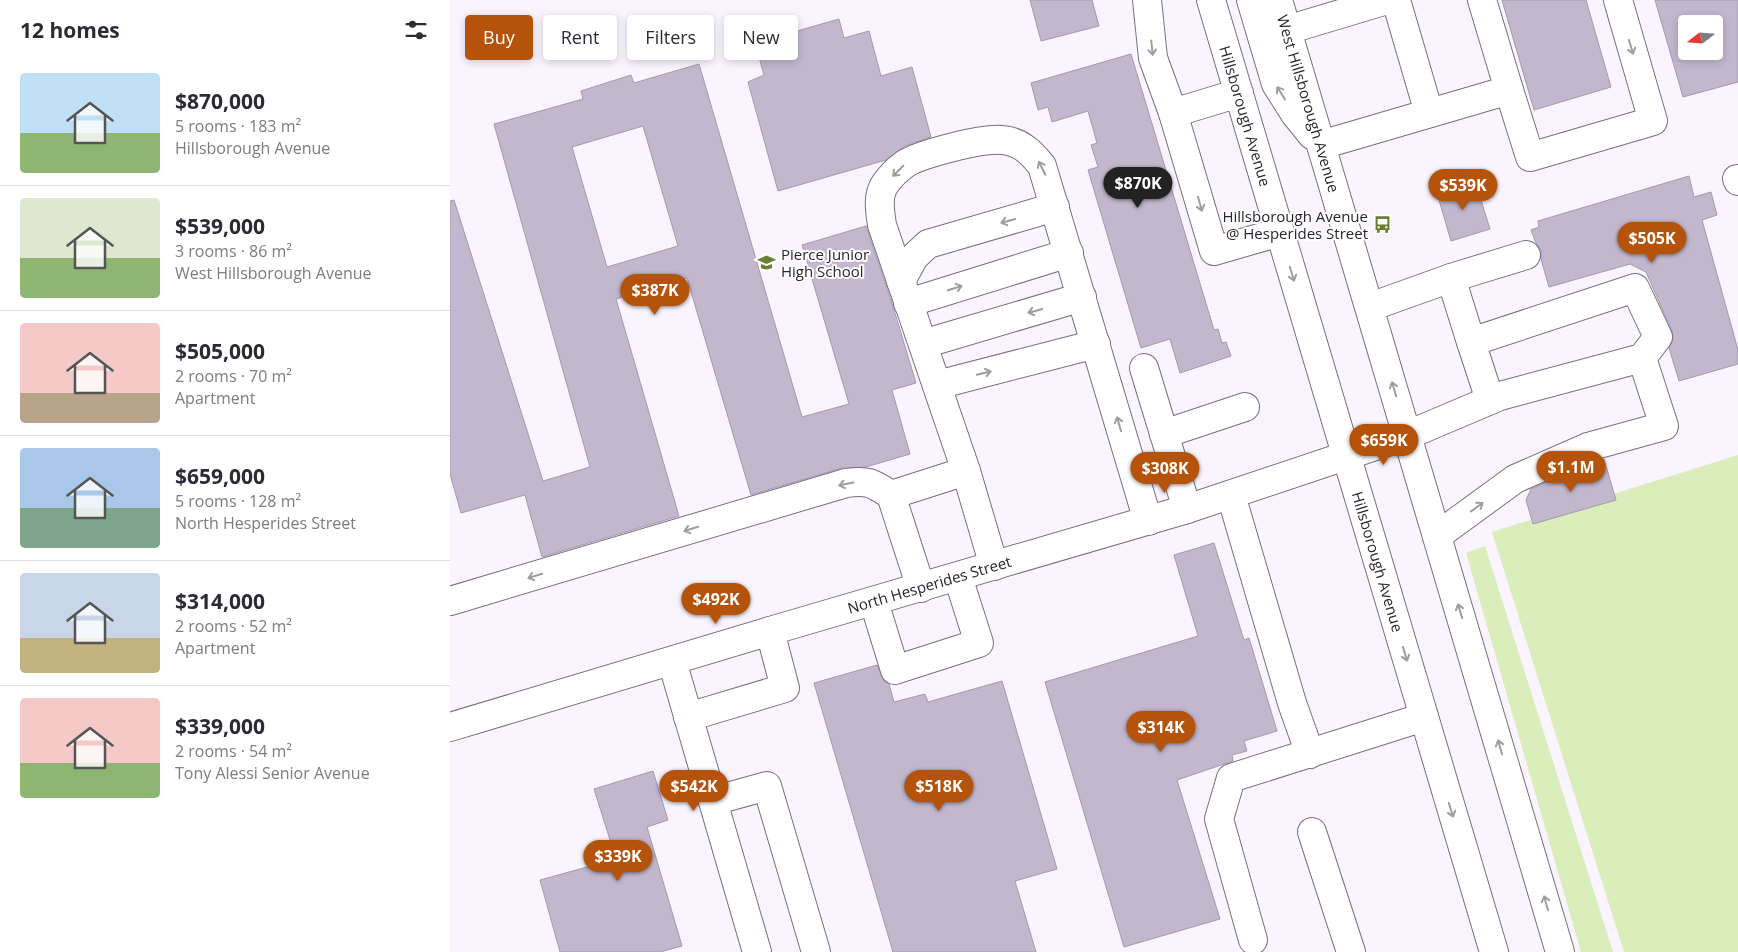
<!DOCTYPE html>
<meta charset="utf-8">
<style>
:root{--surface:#fff;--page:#f2f2f3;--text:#2b2b33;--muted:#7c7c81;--line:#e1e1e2;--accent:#b45309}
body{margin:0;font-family:"Open Sans",sans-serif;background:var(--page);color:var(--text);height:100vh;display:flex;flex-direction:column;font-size:19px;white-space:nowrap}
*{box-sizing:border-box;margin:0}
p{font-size:16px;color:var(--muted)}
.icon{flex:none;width:28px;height:28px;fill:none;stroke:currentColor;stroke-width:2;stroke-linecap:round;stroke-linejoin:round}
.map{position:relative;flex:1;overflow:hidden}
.sheet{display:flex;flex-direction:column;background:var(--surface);width:450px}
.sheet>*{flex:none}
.hud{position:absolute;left:15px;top:15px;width:475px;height:45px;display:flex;gap:10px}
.needle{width:32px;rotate:253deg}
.fabs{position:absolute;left:1228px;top:15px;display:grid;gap:10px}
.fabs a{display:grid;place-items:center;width:45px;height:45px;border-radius:5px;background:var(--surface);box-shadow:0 2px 8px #0003;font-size:25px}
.price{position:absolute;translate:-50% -42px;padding:0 11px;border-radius:18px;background:var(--accent);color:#fff;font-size:16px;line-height:32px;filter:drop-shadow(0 1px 2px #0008)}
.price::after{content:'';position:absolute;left:50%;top:30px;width:15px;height:11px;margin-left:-8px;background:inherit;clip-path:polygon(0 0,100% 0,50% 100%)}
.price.selected{background:#222;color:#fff}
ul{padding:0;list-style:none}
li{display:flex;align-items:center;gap:15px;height:125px;padding:0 20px}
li+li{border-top:1px solid var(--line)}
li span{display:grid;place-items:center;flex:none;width:140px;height:100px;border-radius:5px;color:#555}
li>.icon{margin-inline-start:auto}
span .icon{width:60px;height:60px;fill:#fffc;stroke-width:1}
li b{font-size:21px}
h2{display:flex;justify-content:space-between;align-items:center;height:60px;padding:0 20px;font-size:21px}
.tag{padding:0 18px;border-radius:5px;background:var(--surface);box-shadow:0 2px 8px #0003;font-size:18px;line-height:45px}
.tag.selected{background:var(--accent);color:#fff}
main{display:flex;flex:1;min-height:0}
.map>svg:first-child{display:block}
.green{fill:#daedbb}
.building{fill:#c2b7cd;stroke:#a499ae;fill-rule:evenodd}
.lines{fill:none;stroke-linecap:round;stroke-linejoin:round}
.minor-casing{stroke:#796e83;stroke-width:30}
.major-casing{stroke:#796e83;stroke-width:30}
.minor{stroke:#fff;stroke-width:28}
.major{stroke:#fff;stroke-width:28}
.oneway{stroke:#9f9da1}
.labels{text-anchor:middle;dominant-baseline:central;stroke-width:4;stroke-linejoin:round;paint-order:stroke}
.street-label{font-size:15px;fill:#29252e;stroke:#fff}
.poi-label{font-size:15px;fill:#29252e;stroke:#fff;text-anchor:end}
</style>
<main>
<section class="sheet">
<h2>12 homes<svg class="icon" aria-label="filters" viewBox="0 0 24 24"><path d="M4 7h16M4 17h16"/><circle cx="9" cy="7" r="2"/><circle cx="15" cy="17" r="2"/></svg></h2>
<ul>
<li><span style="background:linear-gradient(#bfe0f5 60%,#8fb573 0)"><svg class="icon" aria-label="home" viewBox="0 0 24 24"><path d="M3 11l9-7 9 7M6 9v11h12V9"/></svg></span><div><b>$870,000</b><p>5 rooms · 183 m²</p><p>Hillsborough Avenue</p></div></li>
<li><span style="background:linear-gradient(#dfe7d0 60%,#8fb573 0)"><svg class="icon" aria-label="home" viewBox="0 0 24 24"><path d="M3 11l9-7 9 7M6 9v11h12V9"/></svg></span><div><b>$539,000</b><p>3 rooms · 86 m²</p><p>West Hillsborough Avenue</p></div></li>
<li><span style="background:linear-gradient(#f6c9c9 70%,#b9a48a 0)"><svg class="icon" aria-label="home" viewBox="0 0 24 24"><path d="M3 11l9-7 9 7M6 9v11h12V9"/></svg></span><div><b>$505,000</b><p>2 rooms · 70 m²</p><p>Apartment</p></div></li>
<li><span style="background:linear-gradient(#a9c7e8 60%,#7fa58c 0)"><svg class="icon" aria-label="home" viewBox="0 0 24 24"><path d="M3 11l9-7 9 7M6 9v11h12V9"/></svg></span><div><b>$659,000</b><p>5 rooms · 128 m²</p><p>North Hesperides Street</p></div></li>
<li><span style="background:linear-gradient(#c9d6e8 65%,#c2b280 0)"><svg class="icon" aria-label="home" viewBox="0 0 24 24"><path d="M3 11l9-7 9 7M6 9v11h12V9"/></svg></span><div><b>$314,000</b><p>2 rooms · 52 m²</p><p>Apartment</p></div></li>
<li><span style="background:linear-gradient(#f6c9c9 65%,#8fb573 0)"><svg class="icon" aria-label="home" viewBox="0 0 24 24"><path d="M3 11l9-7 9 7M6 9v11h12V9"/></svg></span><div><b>$339,000</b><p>2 rooms · 54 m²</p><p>Tony Alessi Senior Avenue</p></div></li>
</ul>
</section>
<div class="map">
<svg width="1288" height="952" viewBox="0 0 1288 952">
<rect width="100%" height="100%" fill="#f9f4fe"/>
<!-- green -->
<g class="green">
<path d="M 1288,455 L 1288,952 L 1174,952 L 1042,532 Z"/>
<path d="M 1035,546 L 1163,952 L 1131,952 L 1016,553 Z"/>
</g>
<!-- building -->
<g class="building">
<path d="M 580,0 L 642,0 L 649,26 L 591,41 Z"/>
<path d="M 1052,0 L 1136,0 L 1161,87 L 1084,110 Z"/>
<path d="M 1205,0 L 1288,0 L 1288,82 L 1233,97 ZM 1236,24 L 1264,24 L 1264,51 L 1236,51 Z"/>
<path d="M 389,19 L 394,38 L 419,31 L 431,76 L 462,67 L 481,137 L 455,146 L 436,160 L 328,191 L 298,82 L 314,75 L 305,43 Z"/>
<path d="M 681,54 L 764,330 L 768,329 L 772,343 L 776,342 L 781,356 L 730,373 L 720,339 L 691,348 L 638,170 L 648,167 L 641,145 L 647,143 L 638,111 L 602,122 L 598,107 L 588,110 L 581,83 Z"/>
<path d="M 249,64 L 352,417 L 399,404 L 352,245 L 416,226 L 441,300 L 466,383 L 442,390 L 460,454 L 416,467 L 392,468 L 301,495 L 237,278 L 166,299 L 229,516 L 92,557 L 75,495 L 11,513 L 0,474 L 0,201 L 4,200 L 93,481 L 140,467 L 44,124 L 133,99 L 131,91 L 181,75 L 184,83 ZM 193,126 L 228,246 L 157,267 L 122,147 Z"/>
<path d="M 1239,176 L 1244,197 L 1261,192 L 1267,215 L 1252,220 L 1288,350 L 1288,364 L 1229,381 L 1219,348 L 1223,339 L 1222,331 L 1196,272 L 1180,264 L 1099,287 L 1091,259 L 1091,250 L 1086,243 L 1081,230 L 1089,227 L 1088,221 Z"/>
<path d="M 1025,181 L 1040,229 L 1001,241 L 987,193 Z"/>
<path d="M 1154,459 L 1166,500 L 1083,524 L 1076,500 L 1081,489 L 1143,462 Z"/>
<path d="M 764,543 L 794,640 L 799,638 L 827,731 L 794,741 L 797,751 L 782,755 L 783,761 L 727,780 L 770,919 L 674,947 L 595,682 L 748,636 L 724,555 Z"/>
<path d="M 427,665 L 434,681 L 439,684 L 444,702 L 475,694 L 478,702 L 552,681 L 607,869 L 565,881 L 586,952 L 443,952 L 364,683 Z"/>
<path d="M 203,771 L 218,820 L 197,827 L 232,946 L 210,952 L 110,952 L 90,880 L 166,859 L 144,789 Z"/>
</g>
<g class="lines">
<defs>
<g id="minor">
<path d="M 697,0 L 703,58 L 723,113 L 764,251 L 830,232"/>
<path d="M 946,0 L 979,113"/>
<path d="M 1032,0 L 1059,90"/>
<path d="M 837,30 L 937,0"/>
<path d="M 723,113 L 789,93"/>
<path d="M 871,145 L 1059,90 L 1080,157 L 1203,121 L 1168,0"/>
<path d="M 1287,179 L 1288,181"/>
<path d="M 1001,278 L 1076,255"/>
<path d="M 451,281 L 464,257 L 478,244 L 605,207"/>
<path d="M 458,303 L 619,253"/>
<path d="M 1021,342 L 1040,400"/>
<path d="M 473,344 L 632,297"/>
<path d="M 694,368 L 737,509"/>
<path d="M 487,385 L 646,344"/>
<path d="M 714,434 L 795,407"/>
<path d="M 781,495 L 842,703 L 860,754"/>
<path d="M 987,536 L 1065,479 L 1138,447 L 1214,426 L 1192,358"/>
<path d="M 544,566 L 516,471 L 432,225 C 430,211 427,196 435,184 C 440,177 448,169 455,164 C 470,154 532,138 552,140 C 570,141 582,153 592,166 L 698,521"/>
<path d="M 471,588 L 441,495 L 516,471"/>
<path d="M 0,601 L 396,483 C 419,480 422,483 441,495"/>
<path d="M 424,602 L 445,670 L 529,643 L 508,577"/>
<path d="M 222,661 L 307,952"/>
<path d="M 238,717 L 335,688 L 320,631"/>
<path id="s1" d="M 0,727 L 320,631 L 737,509 L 958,435 L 1050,396 L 1192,358 L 1208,337 L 1185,288 L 1021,342 L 1001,278 L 920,307"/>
<path d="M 263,801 L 317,786 L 366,952"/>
<path d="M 862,832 L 901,952"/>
<path d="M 803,940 L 769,819 L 781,778 L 974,717"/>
</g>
<g id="major">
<path id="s2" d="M 761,0 L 1044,952"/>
<path d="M 801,0 L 826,84 L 845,114 L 862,135"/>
<path id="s3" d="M 828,0 L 1110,952"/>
</g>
</defs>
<!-- minor casing -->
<use href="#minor" class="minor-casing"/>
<!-- major casing -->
<use href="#major" class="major-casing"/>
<!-- minor -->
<use href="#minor" class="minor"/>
<!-- major -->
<use href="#major" class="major"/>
</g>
<!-- one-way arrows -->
<defs><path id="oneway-shaft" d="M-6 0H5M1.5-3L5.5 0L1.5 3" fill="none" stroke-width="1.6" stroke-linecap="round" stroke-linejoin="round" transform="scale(1.25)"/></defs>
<g class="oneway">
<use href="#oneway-shaft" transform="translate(1181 47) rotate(73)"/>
<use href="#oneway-shaft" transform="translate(702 48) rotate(84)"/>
<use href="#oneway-shaft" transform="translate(831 93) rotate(-122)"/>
<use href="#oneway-shaft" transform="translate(592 168) rotate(-116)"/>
<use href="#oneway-shaft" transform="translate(448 171) rotate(135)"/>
<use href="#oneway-shaft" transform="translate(750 204) rotate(74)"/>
<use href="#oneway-shaft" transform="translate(558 221) rotate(164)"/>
<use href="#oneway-shaft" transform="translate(842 274) rotate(73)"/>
<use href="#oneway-shaft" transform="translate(505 288) rotate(-17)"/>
<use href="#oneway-shaft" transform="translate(585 311) rotate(164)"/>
<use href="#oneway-shaft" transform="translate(534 373) rotate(-14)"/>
<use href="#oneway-shaft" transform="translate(944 389) rotate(-107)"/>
<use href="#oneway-shaft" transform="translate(669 424) rotate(-106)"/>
<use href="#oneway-shaft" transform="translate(396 484) rotate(168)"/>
<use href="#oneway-shaft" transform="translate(1027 507) rotate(-36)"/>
<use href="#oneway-shaft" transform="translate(241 529) rotate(163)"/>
<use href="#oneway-shaft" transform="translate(85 576) rotate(163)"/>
<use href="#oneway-shaft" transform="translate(1010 611) rotate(-107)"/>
<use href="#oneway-shaft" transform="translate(955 654) rotate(73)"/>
<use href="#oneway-shaft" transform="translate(1050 747) rotate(-106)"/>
<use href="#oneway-shaft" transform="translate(1001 810) rotate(73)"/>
<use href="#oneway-shaft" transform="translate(1096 903) rotate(-106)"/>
</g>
<!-- icons -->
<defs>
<symbol id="bus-bare" viewBox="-9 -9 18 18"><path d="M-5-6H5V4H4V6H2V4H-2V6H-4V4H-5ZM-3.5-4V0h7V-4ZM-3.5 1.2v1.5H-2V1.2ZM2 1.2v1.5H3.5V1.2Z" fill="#667f32" stroke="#fff" stroke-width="2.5" paint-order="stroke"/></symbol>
<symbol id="school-bare" viewBox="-9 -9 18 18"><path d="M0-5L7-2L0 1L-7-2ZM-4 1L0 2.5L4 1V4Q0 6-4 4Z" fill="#667f32" stroke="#fff" stroke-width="2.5" paint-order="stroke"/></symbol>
</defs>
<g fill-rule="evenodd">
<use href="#bus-bare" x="920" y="212" width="25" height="25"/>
<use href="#school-bare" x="304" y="250" width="25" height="25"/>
</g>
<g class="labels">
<!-- street labels -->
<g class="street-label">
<text stroke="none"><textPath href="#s3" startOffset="108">West Hillsborough Avenue</textPath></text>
<text stroke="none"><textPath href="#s2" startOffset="121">Hillsborough Avenue</textPath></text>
<text stroke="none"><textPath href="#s2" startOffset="586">Hillsborough Avenue</textPath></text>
<text stroke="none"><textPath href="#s1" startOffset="500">North Hesperides Street</textPath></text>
</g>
<!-- poi labels -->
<g class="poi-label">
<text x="918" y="216">Hillsborough Avenue<tspan x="918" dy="17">@ Hesperides Street</tspan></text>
<text x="331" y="254" text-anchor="start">Pierce Junior<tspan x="331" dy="17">High School</tspan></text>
</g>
</g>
</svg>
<div class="fabs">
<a><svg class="needle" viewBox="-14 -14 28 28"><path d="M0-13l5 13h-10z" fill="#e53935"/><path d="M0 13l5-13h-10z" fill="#7c7c81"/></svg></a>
</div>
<b class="price selected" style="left:688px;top:209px">$870K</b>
<b class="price" style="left:1013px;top:211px">$539K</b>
<b class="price" style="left:1202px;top:264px">$505K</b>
<b class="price" style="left:205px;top:316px">$387K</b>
<b class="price" style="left:934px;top:466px">$659K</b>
<b class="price" style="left:1121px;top:493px">$1.1M</b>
<b class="price" style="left:715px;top:494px">$308K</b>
<b class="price" style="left:266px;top:625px">$492K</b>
<b class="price" style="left:711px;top:753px">$314K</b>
<b class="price" style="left:244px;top:812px">$542K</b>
<b class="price" style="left:489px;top:812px">$518K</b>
<b class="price" style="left:168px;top:882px">$339K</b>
<div class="hud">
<a class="tag selected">Buy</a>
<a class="tag">Rent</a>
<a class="tag">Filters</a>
<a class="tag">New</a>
</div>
</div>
</main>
